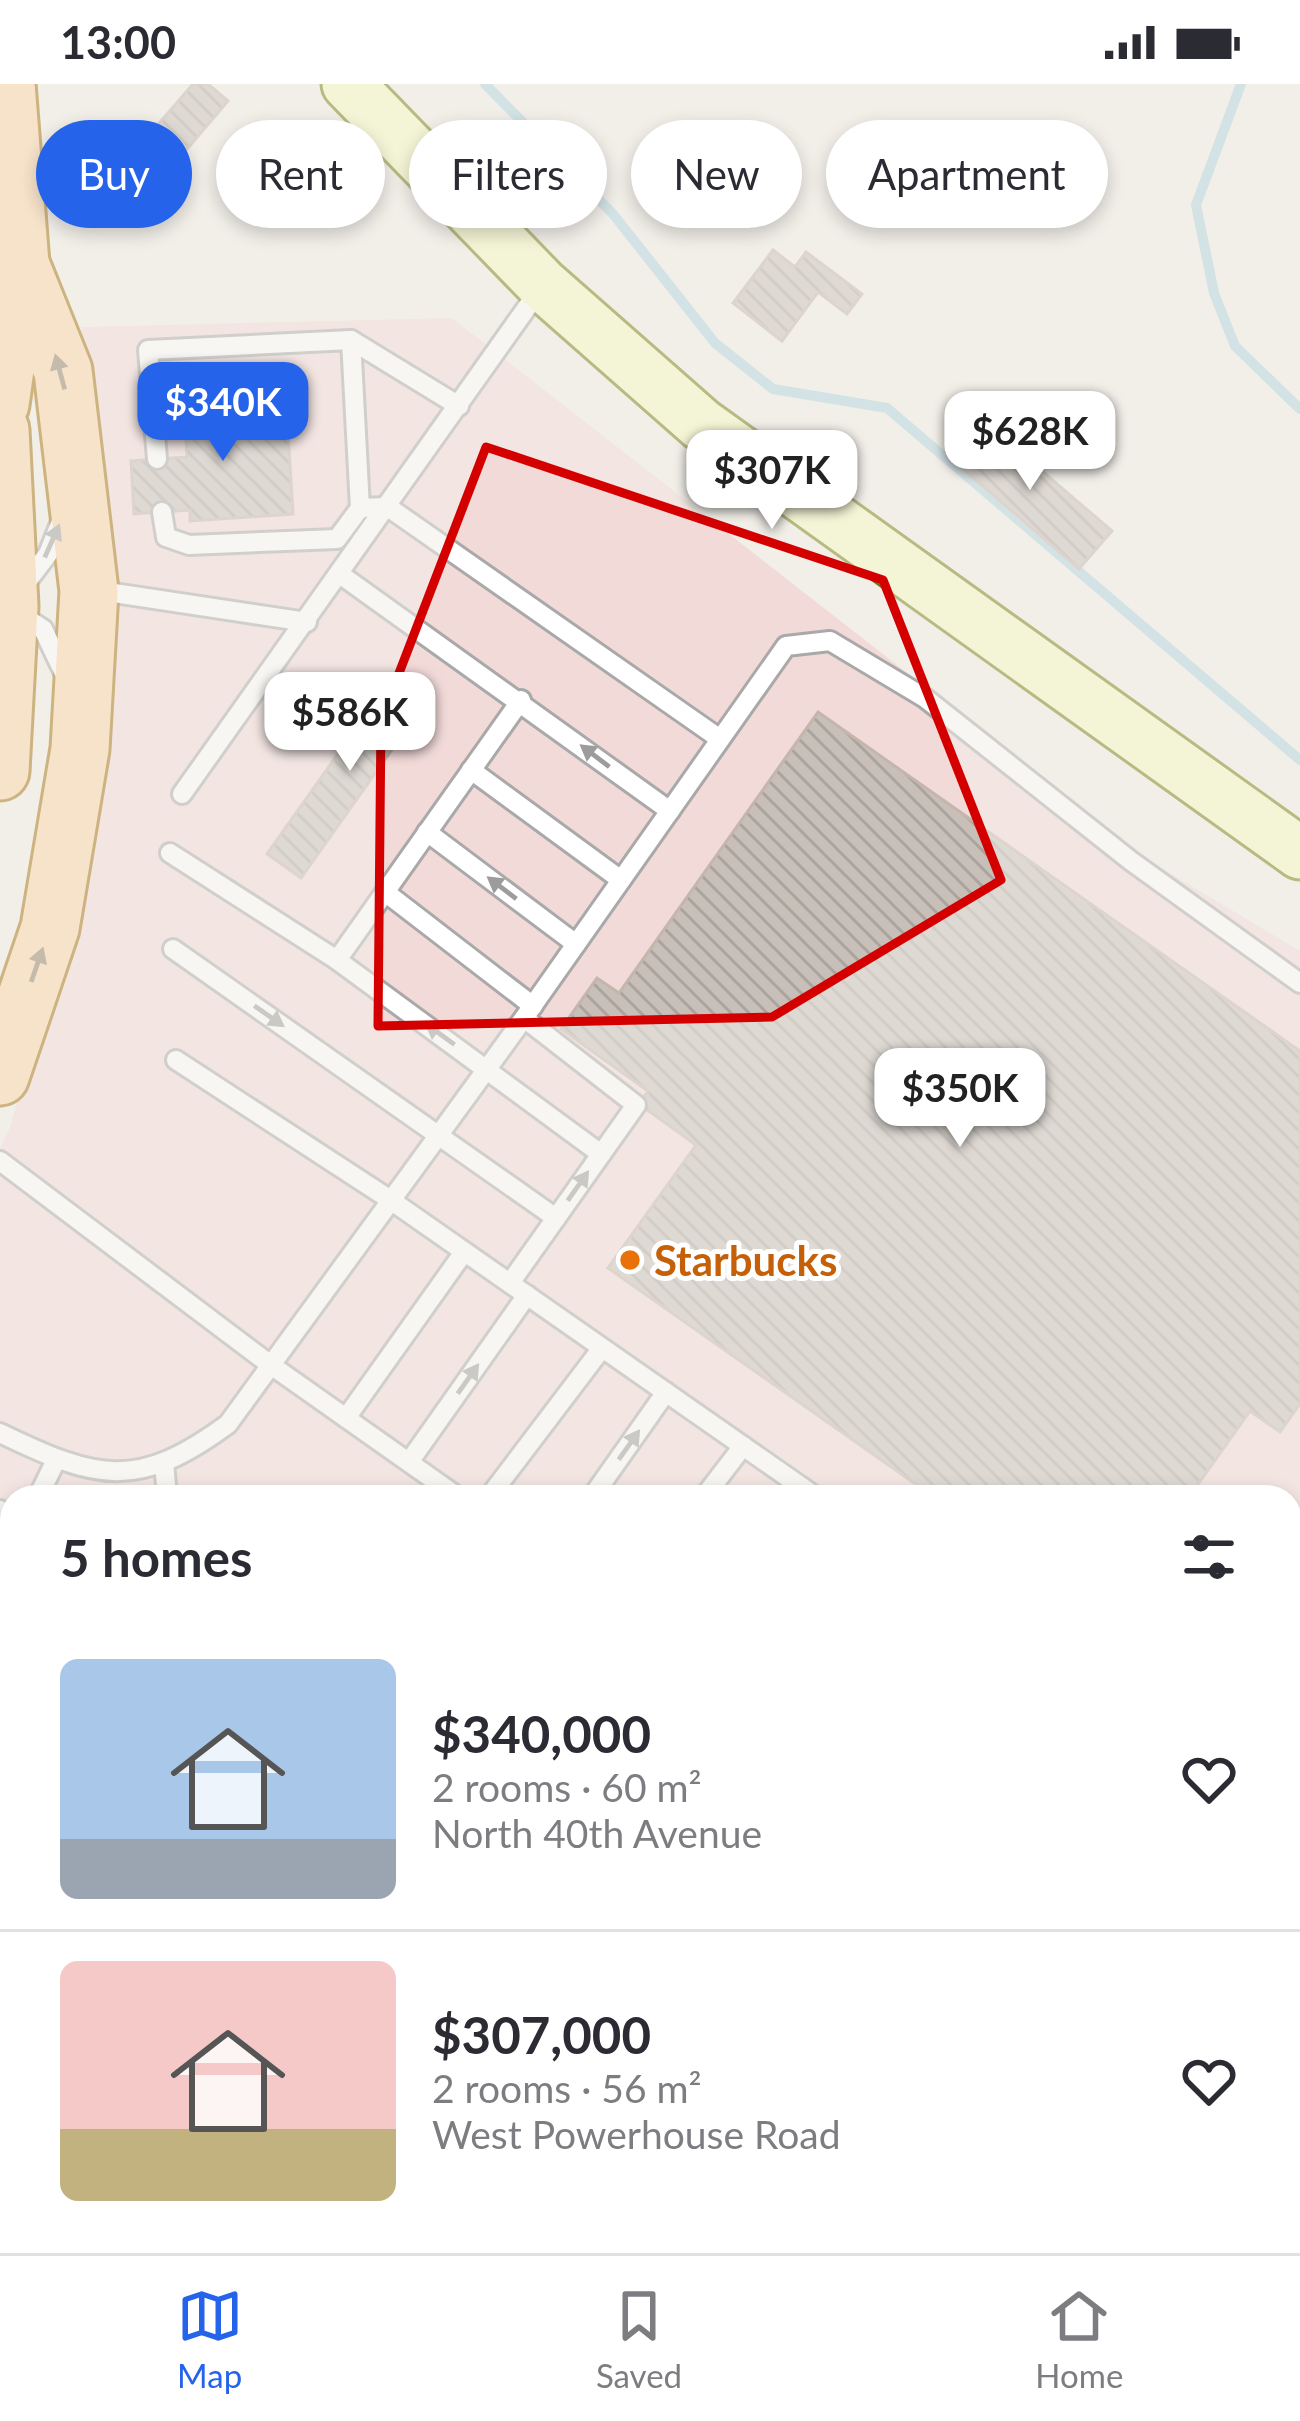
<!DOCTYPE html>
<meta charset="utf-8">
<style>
:root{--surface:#fff;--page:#f7f7f7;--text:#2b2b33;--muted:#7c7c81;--line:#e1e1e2;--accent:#2563eb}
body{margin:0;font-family:Lato,sans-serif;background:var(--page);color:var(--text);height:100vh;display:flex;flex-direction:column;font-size:45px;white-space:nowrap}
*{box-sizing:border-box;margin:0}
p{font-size:39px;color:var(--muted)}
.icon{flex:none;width:66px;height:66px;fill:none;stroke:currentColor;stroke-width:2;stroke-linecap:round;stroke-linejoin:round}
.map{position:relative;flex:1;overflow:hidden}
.panel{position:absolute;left:0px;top:1401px;width:1302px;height:768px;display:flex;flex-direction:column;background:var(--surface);border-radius:36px 36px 0 0;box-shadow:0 6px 18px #0003}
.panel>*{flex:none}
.top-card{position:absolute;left:36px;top:36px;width:1230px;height:108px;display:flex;gap:24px}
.price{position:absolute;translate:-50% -102px;padding:0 27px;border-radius:24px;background:#fff;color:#222;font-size:39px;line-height:78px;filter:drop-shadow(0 3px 6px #0008)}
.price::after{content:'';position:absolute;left:50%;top:72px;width:36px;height:27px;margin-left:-18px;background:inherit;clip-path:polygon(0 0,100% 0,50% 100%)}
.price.current{background:var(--accent);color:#fff}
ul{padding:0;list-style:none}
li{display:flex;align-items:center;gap:36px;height:300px;padding:0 60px}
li+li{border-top:3px solid var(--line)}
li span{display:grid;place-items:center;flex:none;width:336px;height:240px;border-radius:18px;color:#555}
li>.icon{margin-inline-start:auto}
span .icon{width:144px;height:144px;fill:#fffc;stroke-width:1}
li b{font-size:51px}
h2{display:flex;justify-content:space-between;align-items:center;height:144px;padding:0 60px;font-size:51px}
.tag{padding:0 42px;border-radius:54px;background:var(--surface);box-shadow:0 6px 18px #0003;font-size:42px;line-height:108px}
.tag.current{background:var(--accent);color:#fff}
.status{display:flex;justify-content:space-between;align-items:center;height:84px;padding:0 60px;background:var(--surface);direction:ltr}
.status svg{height:33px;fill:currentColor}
.menu{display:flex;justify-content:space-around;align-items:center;height:168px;border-top:3px solid var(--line);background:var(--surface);font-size:33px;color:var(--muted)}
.menu a{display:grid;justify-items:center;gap:6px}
.menu .current{color:var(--accent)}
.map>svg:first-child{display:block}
.commercial{fill:#f2dad9}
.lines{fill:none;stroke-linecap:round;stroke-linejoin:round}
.stream{stroke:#aad3df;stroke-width:10}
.building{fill:url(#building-back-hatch);stroke:#c4b6ab;stroke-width:3}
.lane-casing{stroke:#a9a9a9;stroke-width:24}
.secondary-casing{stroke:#707d05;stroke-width:57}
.primary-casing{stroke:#a06b00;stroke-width:63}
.highway-casing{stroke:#dc2a67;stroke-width:72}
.path{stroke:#fa8072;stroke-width:6;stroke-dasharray:6 6;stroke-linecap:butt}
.lane{stroke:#fff;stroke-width:18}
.secondary{stroke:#f7fabf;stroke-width:51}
.primary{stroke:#fcd6a4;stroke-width:57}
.highway{stroke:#e892a2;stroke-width:66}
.oneway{fill:#8f7c63}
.oneway2{fill:#9c9c9c}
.marked{fill:none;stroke:#d40000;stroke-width:9;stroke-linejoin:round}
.food-dot{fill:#e8710a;stroke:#fff;stroke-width:4.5}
.labels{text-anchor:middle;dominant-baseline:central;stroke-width:10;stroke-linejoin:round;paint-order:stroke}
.food-label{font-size:42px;font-weight:bold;fill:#c56008;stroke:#fff;text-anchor:start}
</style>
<div class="status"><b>13:00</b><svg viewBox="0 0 49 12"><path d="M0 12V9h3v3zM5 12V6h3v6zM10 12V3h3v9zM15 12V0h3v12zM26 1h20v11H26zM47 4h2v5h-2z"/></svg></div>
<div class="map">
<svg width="1300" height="2169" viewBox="0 0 1300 2169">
<defs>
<pattern id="building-back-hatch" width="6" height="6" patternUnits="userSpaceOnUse" patternTransform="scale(3)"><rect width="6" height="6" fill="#c7bfb8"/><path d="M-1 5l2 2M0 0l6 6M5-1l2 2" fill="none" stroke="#aba49e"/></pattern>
</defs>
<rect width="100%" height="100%" fill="#f2efe9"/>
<!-- commercial -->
<path class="commercial" d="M 452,234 L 1143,773 L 1300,867 L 1300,1918 L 1290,1919 L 1290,1413 L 12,1413 L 12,1742 L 0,1737 L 0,1064 L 10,1044 L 79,781 L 106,515 L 81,243 Z"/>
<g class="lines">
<!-- stream -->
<g class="stream">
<path d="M 485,0 L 613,130 L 715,259 L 773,305 L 887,324 L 1300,676"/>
<path d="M 1241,0 L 1196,121 L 1214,209 L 1235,262 L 1300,325"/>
</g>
</g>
<!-- building -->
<g class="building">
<path d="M 193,0 L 208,0 L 228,17 L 171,84 L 142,59 Z"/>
<path d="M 773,166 L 795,183 L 806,168 L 862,210 L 847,230 L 818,208 L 782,257 L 733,219 Z"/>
<path d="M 286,314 L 293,430 L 190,437 L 190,426 L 134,430 L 131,377 L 187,373 L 184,319 Z"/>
<path d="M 980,334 L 1112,447 L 1079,485 L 947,371 Z"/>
<path d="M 398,585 L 432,609 L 301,794 L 267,770 Z"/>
<path d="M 818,628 L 1300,967 L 1300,1320 L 1280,1348 L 1250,1327 L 1189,1413 L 934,1413 L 608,1184 L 696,1061 L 639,1020 L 648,1007 L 561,945 L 597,894 L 619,909 Z"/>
<path d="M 12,1597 L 12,1630 L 0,1633 L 0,1600 Z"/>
</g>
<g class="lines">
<defs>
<g id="lane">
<path d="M 351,256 L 459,322"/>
<path d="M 157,375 L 148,266 L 351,256 L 360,424 L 388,423 L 720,655"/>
<path d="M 162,428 L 166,453 L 189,461 L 337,455 L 360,424"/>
<path d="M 341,491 L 670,727"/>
<path d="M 22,504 L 48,470 L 62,435"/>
<path d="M 94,506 L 307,538"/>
<path d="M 20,530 L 43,545 L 66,593"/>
<path d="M 471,686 L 621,796"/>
<path d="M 182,710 L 540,205"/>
<path d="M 427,748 L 576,860"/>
<path d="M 170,769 L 337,876 L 521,616"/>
<path d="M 385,808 L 533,922"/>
<path d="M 173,865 L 556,1134 L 636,1021 L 524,934"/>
<path d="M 337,876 L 601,1070"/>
<path d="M 176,976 L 389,1115 L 816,1413"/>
<path d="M 0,1077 L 268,1279 L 458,1413"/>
<path d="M 510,1199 L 556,1134"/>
<path d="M 346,1334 L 464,1168"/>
<path d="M 0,1349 C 97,1396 137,1407 228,1340 L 524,934 L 786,562 L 830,557 L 925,614 L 1131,777 L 1300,899"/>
<path d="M 164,1378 L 167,1413"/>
<path d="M 409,1378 L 527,1211"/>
<path d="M 38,1413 L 56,1376"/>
<path d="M 489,1413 L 602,1264"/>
<path d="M 592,1413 L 666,1308"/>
<path d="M 704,1413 L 743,1362"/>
<path d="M 0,1426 L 12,1433"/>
<path d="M 1290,1444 L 1300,1440"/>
<path d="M 1290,1457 L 1300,1464"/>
<path d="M 0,1492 L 12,1467"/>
<path d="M 1290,1544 L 1300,1552"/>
<path d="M 1290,1644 L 1300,1652"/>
<path d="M 1290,1740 L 1300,1746"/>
<path d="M 1290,1825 L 1300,1824"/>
</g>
<path id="secondary" d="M 348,0 L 543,201 L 701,340 L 1300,769"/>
<g id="primary">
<path d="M 0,320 L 20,180 L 6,0"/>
<path d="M 0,346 L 9,522 L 0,687"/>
<path d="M 0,992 L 50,844 L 80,665 L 89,507 L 63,287 L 20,180"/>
</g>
<g id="highway">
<path d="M 0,1830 L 12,1836"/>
<path d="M 0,1894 L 12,1900"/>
<path d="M 1290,2018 L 1300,2018"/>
<path d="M 499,2157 L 521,2169"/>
</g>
</defs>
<!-- lane casing -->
<use href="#lane" class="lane-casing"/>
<!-- secondary casing -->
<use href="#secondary" class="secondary-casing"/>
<!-- primary casing -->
<use href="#primary" class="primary-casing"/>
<!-- highway casing -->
<use href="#highway" class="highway-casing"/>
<!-- path -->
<g class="path">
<path d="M 0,2014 L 12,2021"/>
<path d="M 277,2157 L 300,2169"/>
</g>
<!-- lane -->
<use href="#lane" class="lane"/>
<!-- secondary -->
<use href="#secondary" class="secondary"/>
<!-- primary -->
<use href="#primary" class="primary"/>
<!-- highway -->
<use href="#highway" class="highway"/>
</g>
<!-- one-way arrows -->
<defs><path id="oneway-solid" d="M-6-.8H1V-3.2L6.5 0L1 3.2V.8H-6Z" transform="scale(3)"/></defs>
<g class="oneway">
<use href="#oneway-solid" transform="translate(60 288) rotate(-105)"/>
<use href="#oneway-solid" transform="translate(37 881) rotate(-71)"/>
</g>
<g class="oneway2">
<use href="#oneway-solid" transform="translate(52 457) rotate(-66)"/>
<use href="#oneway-solid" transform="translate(595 672) rotate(-143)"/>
<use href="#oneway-solid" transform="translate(502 804) rotate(-143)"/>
<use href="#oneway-solid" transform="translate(269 932) rotate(35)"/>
<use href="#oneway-solid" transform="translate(440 950) rotate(-144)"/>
<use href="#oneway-solid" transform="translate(578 1102) rotate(-55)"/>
<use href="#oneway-solid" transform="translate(468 1295) rotate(-55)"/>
<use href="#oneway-solid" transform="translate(629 1361) rotate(-55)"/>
</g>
<!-- marked area -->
<path d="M0 0H1300V2169H0ZM 486,363 L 883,496 L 1001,796 L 772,933 L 378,942 L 381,636 Z" fill="#f2efe9" fill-opacity=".55" fill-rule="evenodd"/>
<path class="marked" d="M 486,363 L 883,496 L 1001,796 L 772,933 L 378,942 L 381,636 Z"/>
<!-- markers -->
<circle class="food-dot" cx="630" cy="1176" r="12"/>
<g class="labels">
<!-- food labels -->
<g class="food-label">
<text x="654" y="1176">Starbucks</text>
</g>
</g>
</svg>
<b class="price current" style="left:223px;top:380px">$340K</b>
<b class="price" style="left:1030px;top:409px">$628K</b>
<b class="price" style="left:772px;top:448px">$307K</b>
<b class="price" style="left:350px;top:690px">$586K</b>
<b class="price" style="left:960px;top:1066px">$350K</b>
<div class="top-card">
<a class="tag current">Buy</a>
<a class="tag">Rent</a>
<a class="tag">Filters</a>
<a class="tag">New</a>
<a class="tag">Apartment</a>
</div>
<section class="panel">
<h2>5 homes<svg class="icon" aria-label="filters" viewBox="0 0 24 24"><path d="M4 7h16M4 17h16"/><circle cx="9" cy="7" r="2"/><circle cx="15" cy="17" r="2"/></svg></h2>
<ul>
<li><span style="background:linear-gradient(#a9c7e8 75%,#9aa5b1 0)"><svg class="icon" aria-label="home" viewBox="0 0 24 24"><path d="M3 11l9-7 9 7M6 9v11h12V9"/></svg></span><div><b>$340,000</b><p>2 rooms · 60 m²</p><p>North 40th Avenue</p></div><svg class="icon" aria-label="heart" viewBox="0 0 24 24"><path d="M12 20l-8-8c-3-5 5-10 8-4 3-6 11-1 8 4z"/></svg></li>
<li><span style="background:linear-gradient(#f6c9c9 70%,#c2b280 0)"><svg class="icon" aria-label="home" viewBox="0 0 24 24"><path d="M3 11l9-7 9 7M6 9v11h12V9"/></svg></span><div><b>$307,000</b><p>2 rooms · 56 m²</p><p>West Powerhouse Road</p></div><svg class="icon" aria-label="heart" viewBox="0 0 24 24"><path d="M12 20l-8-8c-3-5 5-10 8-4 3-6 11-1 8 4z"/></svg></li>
</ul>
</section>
</div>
<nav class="menu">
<a class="current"><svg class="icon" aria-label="map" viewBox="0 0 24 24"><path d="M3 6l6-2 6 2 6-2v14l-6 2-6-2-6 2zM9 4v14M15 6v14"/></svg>Map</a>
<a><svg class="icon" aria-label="saved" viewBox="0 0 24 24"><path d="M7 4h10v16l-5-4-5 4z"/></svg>Saved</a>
<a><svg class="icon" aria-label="home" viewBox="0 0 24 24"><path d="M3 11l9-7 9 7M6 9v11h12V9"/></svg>Home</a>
</nav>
